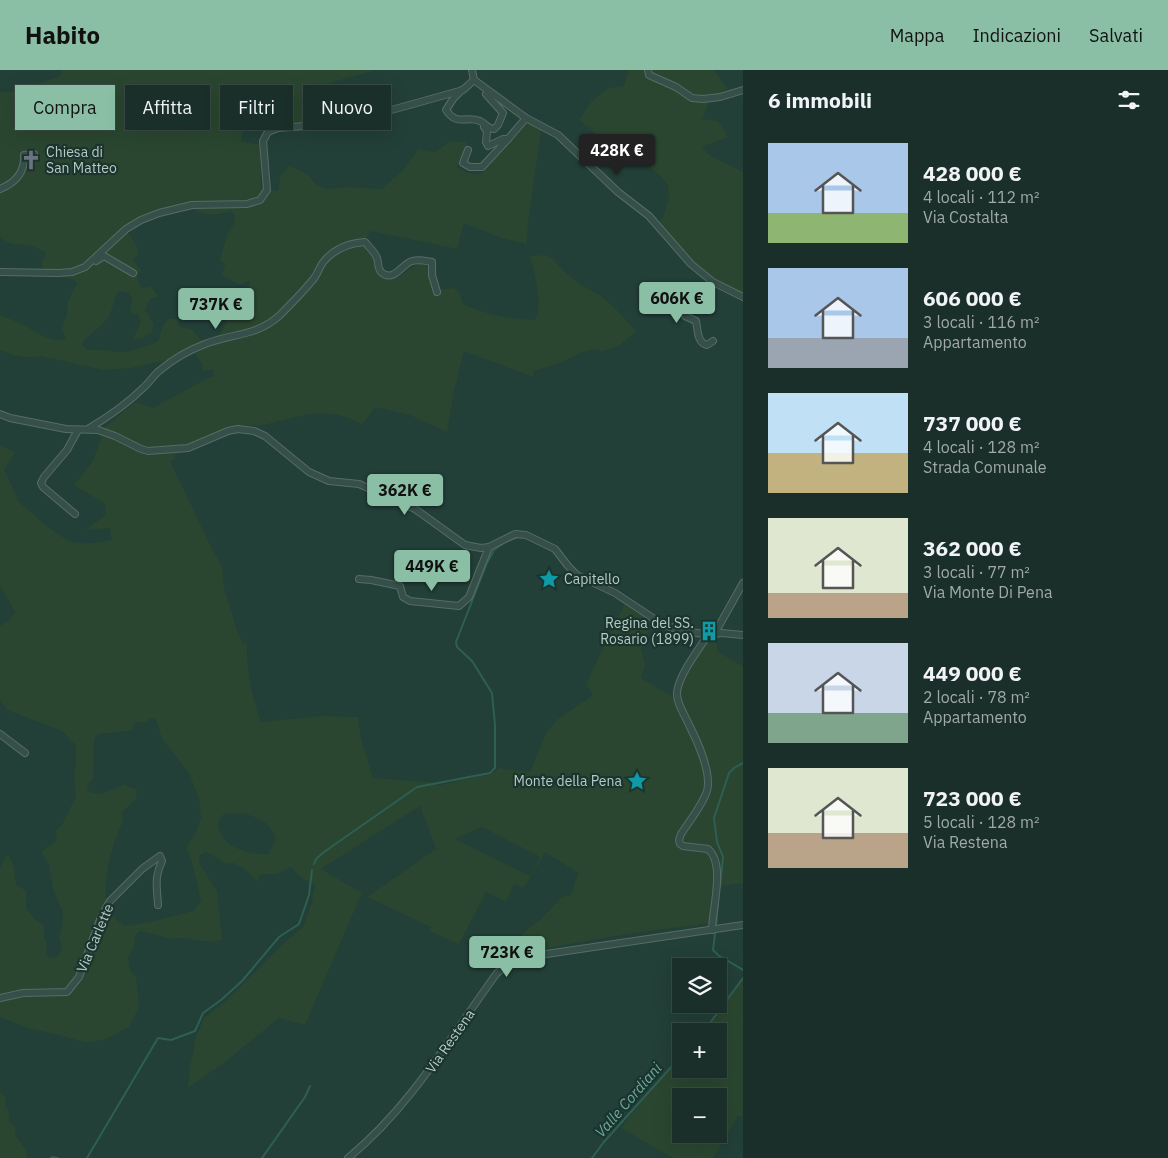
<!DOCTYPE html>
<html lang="it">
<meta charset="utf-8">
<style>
:root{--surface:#1a2f2a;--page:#273b36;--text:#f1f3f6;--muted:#9fa9a8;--line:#384a47;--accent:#8abfa5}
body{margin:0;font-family:"IBM Plex Sans",sans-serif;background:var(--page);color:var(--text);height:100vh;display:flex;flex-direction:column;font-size:19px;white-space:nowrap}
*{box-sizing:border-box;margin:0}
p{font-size:16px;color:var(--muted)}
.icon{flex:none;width:28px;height:28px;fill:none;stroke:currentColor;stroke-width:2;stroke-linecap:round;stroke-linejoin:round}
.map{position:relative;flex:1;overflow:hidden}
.panel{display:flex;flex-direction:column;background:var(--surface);width:425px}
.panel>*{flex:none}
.hud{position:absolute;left:15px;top:15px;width:475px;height:45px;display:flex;gap:10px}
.buttons{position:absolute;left:672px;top:888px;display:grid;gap:10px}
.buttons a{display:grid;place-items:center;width:55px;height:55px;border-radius:0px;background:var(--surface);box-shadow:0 5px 20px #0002,0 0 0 1px var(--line);font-size:25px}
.price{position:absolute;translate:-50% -42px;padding:0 11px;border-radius:5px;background:var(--accent);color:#111;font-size:16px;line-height:32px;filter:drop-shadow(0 1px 2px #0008)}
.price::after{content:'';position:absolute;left:50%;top:30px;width:15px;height:11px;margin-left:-8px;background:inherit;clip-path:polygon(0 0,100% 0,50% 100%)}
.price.selected{background:#222;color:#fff}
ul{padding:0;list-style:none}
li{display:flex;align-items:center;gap:15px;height:125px;padding:0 25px}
li span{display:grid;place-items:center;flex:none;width:140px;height:100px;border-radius:0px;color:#555}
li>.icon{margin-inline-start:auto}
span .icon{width:60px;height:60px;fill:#fffc;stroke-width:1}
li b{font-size:21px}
h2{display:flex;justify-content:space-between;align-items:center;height:60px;padding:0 25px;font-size:21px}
.chip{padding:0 18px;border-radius:0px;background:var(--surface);box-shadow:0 5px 20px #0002,0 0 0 1px var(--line);font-size:18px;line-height:45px}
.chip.selected{background:var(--accent);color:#111}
header{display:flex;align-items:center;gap:30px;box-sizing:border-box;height:70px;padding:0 25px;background:var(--accent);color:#111}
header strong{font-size:24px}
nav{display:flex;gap:28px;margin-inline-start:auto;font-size:18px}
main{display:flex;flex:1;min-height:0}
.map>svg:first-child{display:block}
.green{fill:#2a4630;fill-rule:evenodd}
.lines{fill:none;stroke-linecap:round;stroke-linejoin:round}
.stream{stroke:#2e5f53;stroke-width:2}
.minor-casing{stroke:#556d67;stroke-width:8}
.minor{stroke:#374f49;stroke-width:6}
.labels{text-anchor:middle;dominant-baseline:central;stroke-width:4.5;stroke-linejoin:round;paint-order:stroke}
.poi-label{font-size:14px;fill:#b3cac5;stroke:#1c342e;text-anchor:start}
.street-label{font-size:14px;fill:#b3cac5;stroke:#1c342e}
.water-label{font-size:15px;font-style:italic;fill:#69ab9b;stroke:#1c342e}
</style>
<header>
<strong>Habito</strong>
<nav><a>Mappa</a><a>Indicazioni</a><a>Salvati</a></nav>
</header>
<main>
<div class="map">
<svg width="743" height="1088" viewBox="0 0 743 1088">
<rect width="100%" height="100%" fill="#223f38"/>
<!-- green -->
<g class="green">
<path d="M 62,0 L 376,0 L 312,18 L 324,57 L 313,59 L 312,54 L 264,61 L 243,56 L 241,71 L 260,75 L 261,118 L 270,118 L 272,121 L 278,121 L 281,104 L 290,96 L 307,104 L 317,115 L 325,119 L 349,117 L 382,119 L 405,98 L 418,79 L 435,82 L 450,71 L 466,72 L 467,77 L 457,97 L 468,103 L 480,105 L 523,55 L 528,47 L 542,56 L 528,151 L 527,174 L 501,168 L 464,153 L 457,179 L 371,161 L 366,169 L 359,173 L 372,181 C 380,220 392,212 419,193 L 428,196 L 429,207 L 434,220 L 453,218 L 459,222 L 463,234 C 489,246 507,248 535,250 C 543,229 535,207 530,186 L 546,185 L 552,188 L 564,201 L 579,214 L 598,224 L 615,238 L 636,261 L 619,276 L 602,281 L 595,279 L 582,282 L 562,292 L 533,301 L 533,307 L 464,281 L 452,331 L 447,362 L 410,345 L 375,337 L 362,355 C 330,334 297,347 264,355 C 252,357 238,352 226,359 C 220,363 217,370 211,373 C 201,378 188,381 177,381 L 174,390 L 170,391 L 214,483 L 222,496 L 224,518 L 239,566 L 243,573 L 247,574 C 247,605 251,623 261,652 L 319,646 L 358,647 L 361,669 L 373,708 L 428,712 L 440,715 L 491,704 L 499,698 L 530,702 L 546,663 L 558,649 L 593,625 L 586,614 L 625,533 L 653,551 L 641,578 L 645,595 L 641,608 L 673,627 L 704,561 L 714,561 L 718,582 L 743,596 L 743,813 L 717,817 L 712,853 C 648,861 585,869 523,884 L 521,865 L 541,849 L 562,827 L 571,825 L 578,803 L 545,782 L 524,818 L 514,814 L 506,832 L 486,822 L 459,874 L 429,861 L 431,857 L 367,827 L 436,779 L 420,736 L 321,799 L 362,823 L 305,955 L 279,948 L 225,992 L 188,1018 L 189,1002 L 196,967 L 204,948 L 228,929 L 287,870 L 303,857 L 312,832 L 313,821 L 316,815 L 300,807 L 291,797 L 277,804 L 260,804 L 257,812 L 247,801 L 234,793 C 221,797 218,785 205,782 L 200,785 L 199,793 L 217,821 L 222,870 L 212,872 L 181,868 L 173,869 L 140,861 L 136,864 L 134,876 L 128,887 L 130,900 L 136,908 L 139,932 L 139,937 L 129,957 L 111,967 L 94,972 L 84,972 L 59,965 L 27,958 L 0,947 L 0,798 L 5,787 L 9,785 L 14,797 L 16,814 L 26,821 L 26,838 L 34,848 L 44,856 L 44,868 L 47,872 L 46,884 L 49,887 C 61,889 65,877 59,869 L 62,856 L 63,843 L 53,819 L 49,794 L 42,784 L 43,780 C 50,774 61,773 55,762 L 63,753 L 76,726 L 74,706 L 76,691 L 76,676 L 62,661 L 7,640 L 0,629 L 0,556 L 8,551 L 15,542 L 0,516 L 0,375 L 15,382 L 4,399 L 17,427 L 17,430 C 32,443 54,465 73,472 C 85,475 100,472 112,470 L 110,458 L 85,460 L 106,445 L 105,434 L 74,415 L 93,391 L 103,364 L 102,359 L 136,332 L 153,338 L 204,310 L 214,306 L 213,299 L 203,301 L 203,295 L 195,284 L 131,298 L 103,300 L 41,286 C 26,289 14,286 0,280 L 0,245 C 7,248 15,251 22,254 C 36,261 48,273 66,270 L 62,259 L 68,240 L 67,234 L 77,212 C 65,203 50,212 41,194 L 46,183 C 41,180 36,177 30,176 C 18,173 9,177 0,166 L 0,22 L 28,21 L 39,13 L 60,6 ZM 196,135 L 194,139 C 204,147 219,145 230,141 L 235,145 L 234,154 L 228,162 L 220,190 L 225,195 L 222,205 L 239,215 L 250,211 L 248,226 L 233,241 L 221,263 L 210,269 L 201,270 L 192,259 L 180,257 L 178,251 L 176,249 L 168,249 L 162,258 L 158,271 C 146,276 134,282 120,282 C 113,282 107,280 100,280 C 93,280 88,281 82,275 C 85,266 103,257 109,246 C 113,239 114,230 117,223 L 120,221 L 130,223 L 132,229 L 130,242 L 134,245 L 137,243 C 146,254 135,258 134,269 L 142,269 L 152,262 L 154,254 L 145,240 L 150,229 L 158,226 L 151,216 L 143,218 L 139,215 L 137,207 L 141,200 L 133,190 C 134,188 137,186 138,184 C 140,177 130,167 127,161 L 149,147 ZM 153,648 L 156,650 L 162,669 L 189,703 L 199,729 L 201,748 L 196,762 L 186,778 L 192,792 L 201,831 L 193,841 L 154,851 L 125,856 L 107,842 C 102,810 110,778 124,749 L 121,743 L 136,729 L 137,719 L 128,717 L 125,714 L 102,724 L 90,722 L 87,719 L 88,715 L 93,708 L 94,704 L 93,680 L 95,667 L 98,664 L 128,661 L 132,660 L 135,652 L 147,653 L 149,649 ZM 244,743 C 260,749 268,751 276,767 L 269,784 C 248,784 218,778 218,751 L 224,744 ZM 482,757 L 540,787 L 530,806 L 455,769 Z"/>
<path d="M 629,0 L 714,0 L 728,19 L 710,29 L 702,49 L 718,51 L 728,67 L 702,77 L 709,85 L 743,102 L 743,227 L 694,198 L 654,157 L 664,145 L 669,126 L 668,115 L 660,105 L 641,91 L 619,82 L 579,50 L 591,32 L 608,18 L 624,16 Z"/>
<path d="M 743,908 L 743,1047 L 738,1046 L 713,1088 L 673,1088 L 621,1058 L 656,1013 L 681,984 L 681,999 L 719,999 L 719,961 L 703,961 L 710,954 ZM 681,1026 L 719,1026 L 719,1064 L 681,1064 Z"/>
<path d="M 0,1022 L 5,1027 L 5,1036 C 11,1040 8,1045 9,1051 L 15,1057 L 16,1066 L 26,1080 L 27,1088 L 0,1088 Z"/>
</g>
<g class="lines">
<!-- stream -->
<g class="stream">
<path d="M 314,794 L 316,789 L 324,782 L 417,717 L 490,703 L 495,698 L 495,655 L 492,623 L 472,591 L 457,577 L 456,572 L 487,493 L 494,480 L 505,472 L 516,468"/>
<path d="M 720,817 L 723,787 L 717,772 L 714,748 L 729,703 L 734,698 L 743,693"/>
<path d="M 716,857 L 718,832"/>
<path d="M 715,864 L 713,880 L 718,885 L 743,900"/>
<path d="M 704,961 L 743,908"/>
<path d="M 51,1088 L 52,1087 L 58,1088"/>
<path d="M 87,1088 L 158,968 L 171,970 L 195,961 L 203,943 L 221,930 L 242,911 L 279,867 L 299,854 L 309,825 L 312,800"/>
<path d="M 262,1088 L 305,1027 L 310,1016"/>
<path d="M 592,1088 L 603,1073 L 681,986"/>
</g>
<defs>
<g id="minor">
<path d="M 472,0 L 474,10"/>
<path d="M 648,0 L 649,5 L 676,17 L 692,28 L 703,29 L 720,27 L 743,20"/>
<path d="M 474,10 L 526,48 L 558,65 L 618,122 L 649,146 L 691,194 L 713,212 L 743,227"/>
<path d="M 462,20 L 453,29 L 446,40 C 458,57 465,45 480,51 C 486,54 488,59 494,59 L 498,55 L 503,43 L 486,24"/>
<path d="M 484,57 L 487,61 L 486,72 L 488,76 L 503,69 L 508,69 L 526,48"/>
<path d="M 468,80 L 463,93 L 470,97 L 482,97 L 508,69"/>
<path d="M 0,119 C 15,113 25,102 24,85 L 34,84"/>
<path d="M 96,191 L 104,186 L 133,203"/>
<path d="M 0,202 L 58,203 L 72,202 L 85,197 L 126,159 L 141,150 L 159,143 L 192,135 L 247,134 L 260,130 L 267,120 L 263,71 L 268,62 L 278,58 L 345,53 L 463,20 L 474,10"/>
<path d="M 713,212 L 699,225 L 684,244 L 685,246 L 696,251 C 698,260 697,273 707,275 L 713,271"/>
<path d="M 0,344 L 10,348 L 66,359 L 98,360 L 115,366 L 141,379 L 148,381 L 188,378 L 228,361 L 238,359 L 254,361 L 265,366 L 309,402 L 329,411 L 359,414 L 415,439 L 465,475 L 481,478 L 489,477 L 515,464 L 526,465 L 555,479 L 568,496 L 577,505 L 615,523 L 659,552 L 670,557 L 697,563 L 708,565 L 722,563 L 743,565"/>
<path d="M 88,359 C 108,347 127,334 143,318 C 149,313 153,306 159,301 C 172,290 189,280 205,274 C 232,263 255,267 279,246 C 291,234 305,220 315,207 C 319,201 320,195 325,190 C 335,179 350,173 365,172 C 369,177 375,182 377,188 C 379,193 377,199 382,203 C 394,212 402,194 412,191 C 419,189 426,191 432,192 L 432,205 L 437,222"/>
<path d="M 75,444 L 43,417 L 41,413 L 44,407 L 67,380 L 78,360"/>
<path d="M 359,509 L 371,510 L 400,516 L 403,527 L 410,531 L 459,536 L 469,527 L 489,477"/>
<path d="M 715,563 L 743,513"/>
<path d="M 708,565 C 698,580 679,605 677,622 C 676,633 685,645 689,655 C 697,670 712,703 707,721 C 702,736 690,750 681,764 L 679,770 L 680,774 L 683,776 L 708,779 C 726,794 712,839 712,860"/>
<path d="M 0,664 L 25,683"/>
<path d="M 0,928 L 23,923 L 67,922 L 79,907 L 101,847 L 110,831 L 142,799 L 160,786 L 162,791 C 154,809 157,816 158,835"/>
<path d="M 348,1088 C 411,1037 450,967 497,903 L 511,892 L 526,887 L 743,855"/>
</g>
</defs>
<!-- minor casing -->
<use href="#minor" class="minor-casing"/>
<!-- minor -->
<use href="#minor" class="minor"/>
</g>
<!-- icons -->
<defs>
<symbol id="church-bare" viewBox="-9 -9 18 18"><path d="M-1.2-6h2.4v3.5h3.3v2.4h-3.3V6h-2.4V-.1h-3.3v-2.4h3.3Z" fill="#6b7280" stroke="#1c342e" stroke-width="2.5" paint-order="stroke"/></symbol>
<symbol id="sight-bare" viewBox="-9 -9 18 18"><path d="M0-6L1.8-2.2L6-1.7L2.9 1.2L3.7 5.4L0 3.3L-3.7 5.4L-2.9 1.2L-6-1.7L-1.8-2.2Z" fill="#0f9aa8" stroke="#1c342e" stroke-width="2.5" paint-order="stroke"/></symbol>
<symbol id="building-bare" viewBox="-9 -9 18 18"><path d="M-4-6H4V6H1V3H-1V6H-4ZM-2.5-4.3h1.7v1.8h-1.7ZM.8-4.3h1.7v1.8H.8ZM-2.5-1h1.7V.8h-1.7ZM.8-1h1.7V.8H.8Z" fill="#0f9aa8" stroke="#1c342e" stroke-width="2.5" paint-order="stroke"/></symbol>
</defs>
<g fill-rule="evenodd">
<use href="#church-bare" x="17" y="76" width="28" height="28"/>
<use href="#sight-bare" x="535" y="495" width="28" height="28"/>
<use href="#building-bare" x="695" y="547" width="28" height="28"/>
<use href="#sight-bare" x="623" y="697" width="28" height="28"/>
</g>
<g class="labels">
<!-- poi labels -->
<g class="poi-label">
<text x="46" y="82">Chiesa di<tspan x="46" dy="16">San Matteo</tspan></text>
<text x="564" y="509">Capitello</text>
<text x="694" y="553" text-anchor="end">Regina del SS.<tspan x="694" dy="16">Rosario (1899)</tspan></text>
<text x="622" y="711" text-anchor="end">Monte della Pena</text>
</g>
<!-- street labels -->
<g class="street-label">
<text transform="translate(95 868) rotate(-67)">Via Carlette</text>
<text transform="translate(450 971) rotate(-55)">Via Restena</text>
</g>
<!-- water labels -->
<g class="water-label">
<text transform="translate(628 1030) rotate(-49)">Valle Cordiani</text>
</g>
</g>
</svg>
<div class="buttons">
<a><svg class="icon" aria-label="layers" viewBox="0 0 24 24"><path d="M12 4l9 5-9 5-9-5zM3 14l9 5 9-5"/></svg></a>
<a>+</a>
<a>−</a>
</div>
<b class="price selected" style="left:617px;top:106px">428K €</b>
<b class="price" style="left:677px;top:254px">606K €</b>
<b class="price" style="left:216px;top:260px">737K €</b>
<b class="price" style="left:405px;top:446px">362K €</b>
<b class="price" style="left:432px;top:522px">449K €</b>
<b class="price" style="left:507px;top:908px">723K €</b>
<div class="hud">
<a class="chip selected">Compra</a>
<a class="chip">Affitta</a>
<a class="chip">Filtri</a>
<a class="chip">Nuovo</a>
</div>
</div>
<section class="panel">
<h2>6 immobili<svg class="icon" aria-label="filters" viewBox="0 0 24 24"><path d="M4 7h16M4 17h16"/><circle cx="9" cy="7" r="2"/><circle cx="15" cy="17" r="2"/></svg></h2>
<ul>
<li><span style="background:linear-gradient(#a9c7e8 70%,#8fb573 0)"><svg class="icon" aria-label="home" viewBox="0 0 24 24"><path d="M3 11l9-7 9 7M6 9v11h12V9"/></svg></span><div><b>428 000 €</b><p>4 locali · 112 m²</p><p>Via Costalta</p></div></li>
<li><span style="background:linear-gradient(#a9c7e8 70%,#9aa5b1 0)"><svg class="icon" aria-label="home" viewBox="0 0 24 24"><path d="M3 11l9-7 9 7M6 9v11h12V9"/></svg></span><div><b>606 000 €</b><p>3 locali · 116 m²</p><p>Appartamento</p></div></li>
<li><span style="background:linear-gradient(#bfe0f5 60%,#c2b280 0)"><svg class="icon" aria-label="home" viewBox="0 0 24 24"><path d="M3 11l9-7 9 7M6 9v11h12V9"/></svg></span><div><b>737 000 €</b><p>4 locali · 128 m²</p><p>Strada Comunale</p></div></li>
<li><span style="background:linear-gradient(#dfe7d0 75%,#b9a48a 0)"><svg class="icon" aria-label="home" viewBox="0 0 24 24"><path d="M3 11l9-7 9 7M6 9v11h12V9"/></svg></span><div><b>362 000 €</b><p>3 locali · 77 m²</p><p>Via Monte Di Pena</p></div></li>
<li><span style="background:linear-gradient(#c9d6e8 70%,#7fa58c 0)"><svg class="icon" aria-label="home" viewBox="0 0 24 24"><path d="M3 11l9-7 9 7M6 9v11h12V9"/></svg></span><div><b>449 000 €</b><p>2 locali · 78 m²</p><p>Appartamento</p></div></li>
<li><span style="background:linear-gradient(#dfe7d0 65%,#b9a48a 0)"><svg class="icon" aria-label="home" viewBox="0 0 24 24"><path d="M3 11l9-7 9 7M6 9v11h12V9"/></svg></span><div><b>723 000 €</b><p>5 locali · 128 m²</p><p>Via Restena</p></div></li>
</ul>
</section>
</main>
